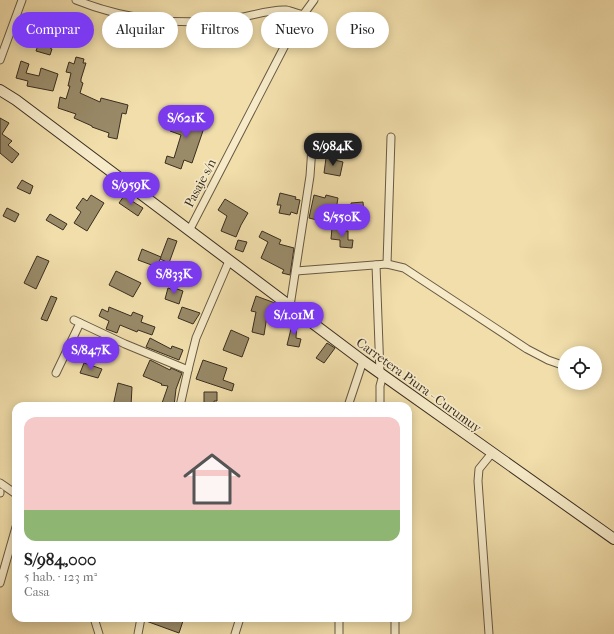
<!DOCTYPE html>
<html lang="es">
<meta charset="utf-8">
<style>
:root{--surface:#fff;--page:#f2f2f2;--text:#222;--muted:#767676;--line:#e0e0e0;--accent:#7c3aed}
body{margin:0;font-family:"IM FELL French Canon",serif;background:var(--page);color:var(--text);height:100vh;display:flex;flex-direction:column;font-size:15px;white-space:nowrap}
*{box-sizing:border-box;margin:0}
p{font-size:13px;color:var(--muted)}
.icon{flex:none;width:22px;height:22px;fill:none;stroke:currentColor;stroke-width:2;stroke-linecap:round;stroke-linejoin:round}
.map{position:relative;flex:1;overflow:hidden}
.drawer{position:absolute;left:12px;top:402px;width:400px;height:220px;display:flex;flex-direction:column;background:var(--surface);border-radius:12px;box-shadow:0 2px 10px #0003}
.drawer>*{flex:none}
.top-card{position:absolute;left:12px;top:12px;width:400px;height:36px;display:flex;gap:8px}
.buttons{position:absolute;left:558px;top:346px;display:grid;gap:8px}
.buttons a{display:grid;place-items:center;width:44px;height:44px;border-radius:50%;background:var(--surface);box-shadow:0 2px 10px #0003;font-size:20px}
.price{position:absolute;translate:-50% -34px;padding:0 9px;border-radius:14px;background:var(--accent);color:#fff;font-size:13px;line-height:26px;filter:drop-shadow(0 1px 2px #0008)}
.price::after{content:'';position:absolute;left:50%;top:24px;width:12px;height:9px;margin-left:-6px;background:inherit;clip-path:polygon(0 0,100% 0,50% 100%)}
.price.on{background:#222;color:#fff}
ul{padding:0;list-style:none}
li{display:grid;align-content:center;gap:8px;height:212px;padding:0 12px}
li+li{border-top:1px solid var(--line)}
li span{display:grid;place-items:center;height:124px;border-radius:12px;color:#555}
li>.icon{margin-inline-start:auto}
span .icon{width:72px;height:72px;fill:#fffc;stroke-width:1}
li b{font-size:17px}
.tag{padding:0 14px;border-radius:18px;background:var(--surface);box-shadow:0 2px 10px #0003;font-size:14px;line-height:36px}
.tag.on{background:var(--accent);color:#fff}
.map>svg:first-child{display:block}
.building{fill:#998a68;stroke:#392e20}
.lines{fill:none;stroke-linecap:round;stroke-linejoin:round}
.street-casing{stroke:#675a43;stroke-width:9}
.secondary-casing{stroke:#392e20;stroke-width:12}
.street{stroke:#f6eac8;stroke-width:7}
.secondary{stroke:#f6eac8;stroke-width:10}
.labels{text-anchor:middle;dominant-baseline:central;stroke-width:3.5;stroke-linejoin:round;paint-order:stroke}
.street-label{font-size:13px;fill:#392e20;stroke:#f6eac8}
</style>
<div class="map">
<svg width="614" height="634" viewBox="0 0 614 634">
<rect width="100%" height="100%" fill="#f1deab"/>
<filter id="stains"><feTurbulence type="fractalNoise" baseFrequency=".005" numOctaves="4"/><feColorMatrix values="0 0 0 0 .2 0 0 0 0 .09 0 0 0 0 .02 0 0 0 .5 -.17"/></filter>
<radialGradient id="worn" r=".72"><stop offset=".6" stop-color="#630" stop-opacity="0"/><stop offset="1" stop-color="#630" stop-opacity=".3"/></radialGradient>
<!-- building -->
<g class="building">
<path d="M 47,15 L 59,19 L 50,48 L 52,49 L 50,55 L 36,51 L 41,36 L 23,28 L 27,18 L 44,25 Z"/>
<path d="M 76,57 L 84,59 L 83,63 L 86,63 L 81,79 L 81,82 L 83,83 L 80,93 L 100,102 L 101,98 L 128,105 L 126,114 L 122,113 L 117,139 L 108,137 L 109,133 L 92,127 L 92,126 L 74,118 L 76,114 L 58,108 L 60,97 L 66,99 L 70,86 L 68,86 L 71,73 L 66,72 L 69,62 L 74,64 Z"/>
<path d="M 21,61 L 29,64 L 26,73 L 39,76 L 41,68 L 58,74 L 53,91 L 27,86 L 28,81 L 16,78 Z"/>
<path d="M 176,112 L 206,122 L 192,163 L 184,160 L 181,169 L 165,163 L 167,156 L 174,158 L 181,135 L 170,131 Z"/>
<path d="M 0,118 L 9,123 L 2,134 L 12,141 L 8,145 L 19,154 L 12,163 L 0,153 Z"/>
<path d="M 326,158 L 343,162 L 340,176 L 324,173 Z"/>
<path d="M 22,180 L 33,186 L 30,194 L 17,188 Z"/>
<path d="M 280,193 L 296,197 L 295,199 L 300,200 L 297,214 L 291,212 L 290,215 L 279,213 L 281,205 L 277,205 Z"/>
<path d="M 91,195 L 104,203 L 87,231 L 74,223 L 81,212 L 76,208 L 83,198 L 87,201 Z"/>
<path d="M 314,195 L 325,198 L 326,195 L 338,198 L 336,210 L 330,209 L 328,217 L 319,214 L 317,220 L 309,218 Z"/>
<path d="M 124,196 L 143,208 L 138,216 L 119,203 Z"/>
<path d="M 225,199 L 248,213 L 241,225 L 236,237 L 221,231 L 227,216 L 218,210 Z"/>
<path d="M 363,202 L 364,214 L 352,216 L 351,203 Z"/>
<path d="M 7,208 L 19,214 L 15,222 L 3,216 Z"/>
<path d="M 50,214 L 67,224 L 63,230 L 46,220 Z"/>
<path d="M 332,228 L 344,229 L 344,231 L 348,231 L 348,240 L 353,240 L 352,248 L 340,247 L 340,240 L 331,239 Z"/>
<path d="M 262,231 L 281,240 L 279,244 L 294,248 L 290,275 L 282,273 L 284,270 L 261,258 L 268,242 L 259,237 Z"/>
<path d="M 168,238 L 177,241 L 169,263 L 160,259 Z"/>
<path d="M 238,240 L 247,242 L 243,252 L 235,249 Z"/>
<path d="M 142,249 L 161,257 L 157,267 L 138,260 Z"/>
<path d="M 37,256 L 49,261 L 36,289 L 24,283 Z"/>
<path d="M 116,271 L 141,283 L 133,297 L 109,285 Z"/>
<path d="M 168,288 L 174,290 L 174,288 L 183,291 L 179,304 L 165,299 Z"/>
<path d="M 51,296 L 57,298 L 47,321 L 41,319 Z"/>
<path d="M 256,296 L 275,303 L 271,317 L 267,316 L 264,335 L 252,332 L 256,312 L 251,311 Z"/>
<path d="M 109,307 L 131,316 L 133,312 L 143,316 L 141,322 L 155,327 L 152,335 L 138,330 L 137,332 L 120,325 L 117,333 L 106,329 L 109,321 L 99,316 L 102,309 L 108,312 Z"/>
<path d="M 182,307 L 200,313 L 193,324 L 178,318 Z"/>
<path d="M 293,321 L 297,321 L 296,338 L 301,339 L 299,347 L 287,345 Z"/>
<path d="M 231,330 L 249,338 L 242,357 L 223,350 Z"/>
<path d="M 150,338 L 171,349 L 172,346 L 183,350 L 179,360 L 146,347 Z"/>
<path d="M 327,343 L 335,348 L 324,363 L 316,358 Z"/>
<path d="M 150,360 L 170,370 L 171,368 L 182,373 L 176,389 L 174,406 L 161,406 L 168,386 L 161,385 L 162,384 L 143,376 Z"/>
<path d="M 203,360 L 227,368 L 223,380 L 234,384 L 232,391 L 196,379 Z"/>
<path d="M 84,363 L 102,369 L 98,378 L 80,373 Z"/>
<path d="M 118,383 L 132,387 L 131,406 L 113,406 Z"/>
<path d="M 204,392 L 217,392 L 217,401 L 214,401 L 214,406 L 204,406 Z"/>
<path d="M 146,618 L 184,618 L 179,633 L 146,621 Z"/>
</g>
<g class="lines">
<defs>
<g id="street">
<path d="M 76,0 C 125,20 180,26 232,19 C 250,17 268,9 286,10 C 292,11 298,14 304,15"/>
<path d="M 0,60 L 22,0"/>
<path d="M 189,231 L 295,26 L 314,0"/>
<path d="M 387,264 L 391,137"/>
<path d="M 376,265 L 380,373"/>
<path d="M 296,271 L 387,264 L 404,268 L 527,349 L 548,360 L 565,366"/>
<path d="M 290,306 L 310,176 L 312,147"/>
<path d="M 74,320 L 125,344 L 188,370"/>
<path d="M 56,373 L 80,323"/>
<path d="M 180,406 L 188,370 L 196,338 L 229,261"/>
<path d="M 348,406 L 363,361"/>
<path d="M 380,406 L 380,386 L 383,375"/>
<path d="M 0,483 L 16,494"/>
<path d="M 0,493 L 0,492"/>
<path d="M 0,583 L 16,527"/>
<path d="M 94,618 L 99,634"/>
<path d="M 339,618 L 339,634"/>
<path d="M 395,618 L 395,634"/>
<path d="M 138,634 L 141,618"/>
<path d="M 235,634 L 240,618"/>
<path d="M 489,634 L 478,481 L 479,469 L 492,453"/>
</g>
<path id="secondary" d="M 0,90 L 16,100 L 363,361 L 614,539"/>
</defs>
<!-- street casing -->
<use href="#street" class="street-casing"/>
<!-- secondary casing -->
<use href="#secondary" class="secondary-casing"/>
<!-- street -->
<use href="#street" class="street"/>
<!-- secondary -->
<use href="#secondary" class="secondary"/>
</g>
<g class="labels">
<!-- street labels -->
<g class="street-label">
<text transform="translate(200 183) rotate(-62)">Pasaje s/n</text>
<text transform="translate(419 385) rotate(36)">Carretera Piura - Curumuy</text>
</g>
</g>
<rect width="100%" height="100%" filter="url(#stains)"/>
<rect width="100%" height="100%" fill="url(#worn)"/>
</svg>
<div class="buttons">
<a><svg class="icon" aria-label="locate" viewBox="0 0 24 24"><circle cx="12" cy="12" r="6"/><path d="M12 2v4M12 18v4M2 12h4M18 12h4"/></svg></a>
</div>
<b class="price" style="left:186px;top:139px">S/621K</b>
<b class="price on" style="left:333px;top:167px">S/984K</b>
<b class="price" style="left:131px;top:206px">S/959K</b>
<b class="price" style="left:342px;top:238px">S/550K</b>
<b class="price" style="left:174px;top:295px">S/833K</b>
<b class="price" style="left:294px;top:336px">S/1.01M</b>
<b class="price" style="left:91px;top:371px">S/847K</b>
<div class="top-card">
<a class="tag on">Comprar</a>
<a class="tag">Alquilar</a>
<a class="tag">Filtros</a>
<a class="tag">Nuevo</a>
<a class="tag">Piso</a>
</div>
<section class="drawer">
<ul>
<li><span style="background:linear-gradient(#f6c9c9 75%,#8fb573 0)"><svg class="icon" aria-label="home" viewBox="0 0 24 24"><path d="M3 11l9-7 9 7M6 9v11h12V9"/></svg></span><div><b>S/984,000</b><p>5 hab. · 123 m²</p><p>Casa</p></div></li>
</ul>
</section>
</div>
